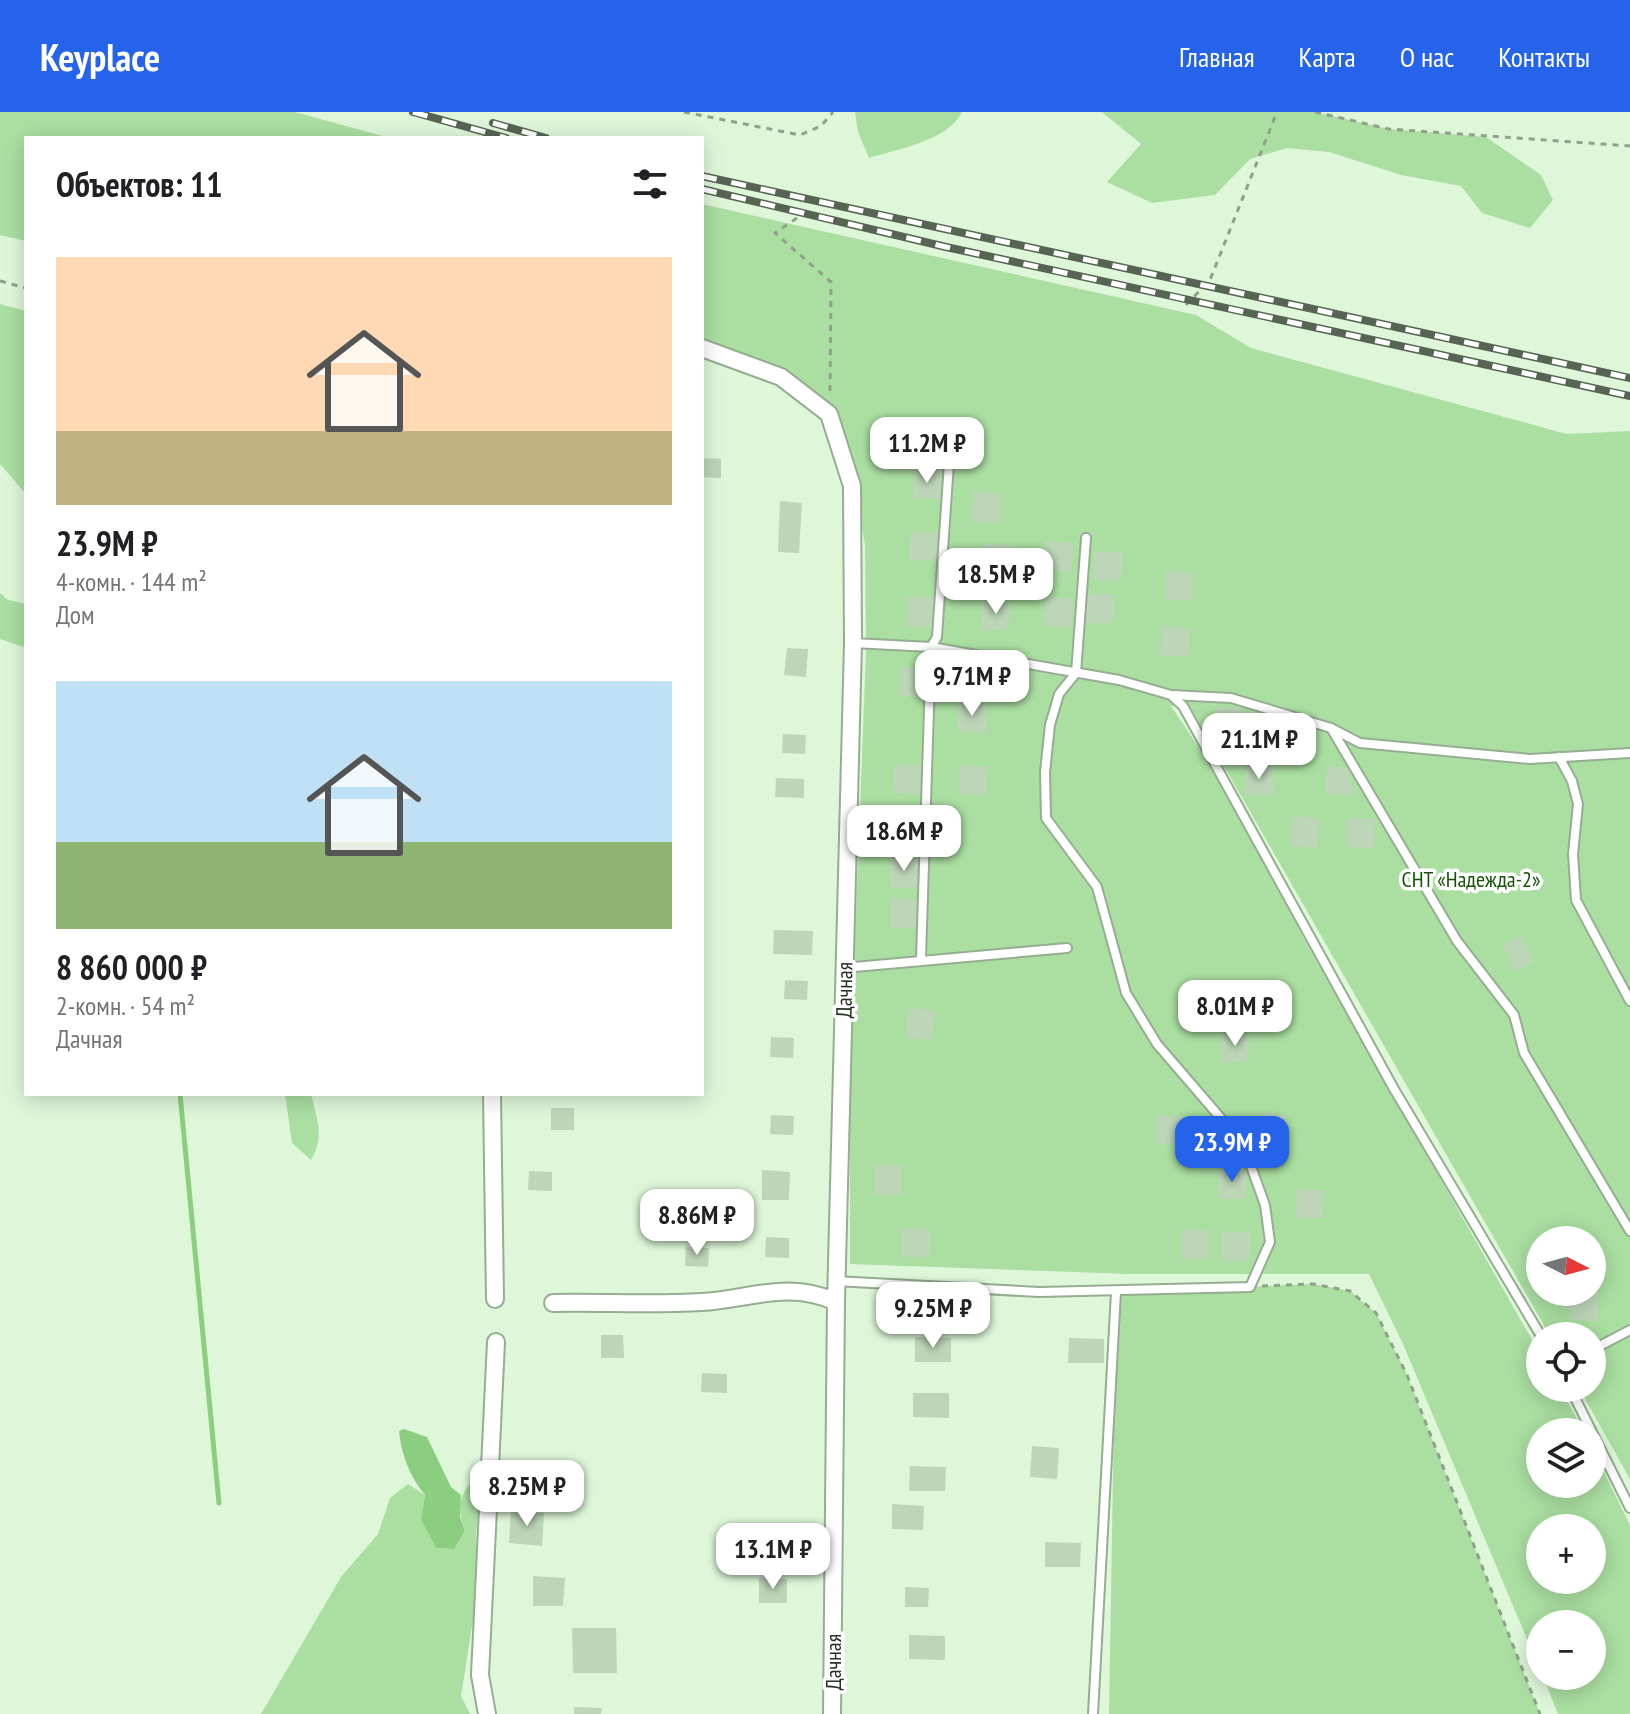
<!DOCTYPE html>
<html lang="ru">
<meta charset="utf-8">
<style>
:root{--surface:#fff;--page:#f6f6f6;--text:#202124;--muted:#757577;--accent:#2563eb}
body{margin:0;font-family:"PT Sans Narrow",sans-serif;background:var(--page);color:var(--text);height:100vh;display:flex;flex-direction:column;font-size:30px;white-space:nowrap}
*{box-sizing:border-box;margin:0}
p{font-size:26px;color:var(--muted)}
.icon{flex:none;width:44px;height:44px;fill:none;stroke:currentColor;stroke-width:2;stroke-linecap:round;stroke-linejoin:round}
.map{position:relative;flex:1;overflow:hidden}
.sheet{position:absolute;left:24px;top:24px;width:680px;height:960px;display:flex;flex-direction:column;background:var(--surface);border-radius:0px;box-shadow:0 4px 20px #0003}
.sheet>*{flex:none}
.needle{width:52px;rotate:96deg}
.fabs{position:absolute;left:1526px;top:1114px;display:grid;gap:16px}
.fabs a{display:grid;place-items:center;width:80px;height:80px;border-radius:50%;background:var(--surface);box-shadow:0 4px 20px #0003;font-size:40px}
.price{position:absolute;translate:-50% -68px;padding:0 18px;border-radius:16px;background:#fff;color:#222;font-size:26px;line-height:52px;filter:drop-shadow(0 2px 4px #0008)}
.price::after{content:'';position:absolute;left:50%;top:48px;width:24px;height:18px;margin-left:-12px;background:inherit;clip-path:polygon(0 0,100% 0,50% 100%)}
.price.current{background:var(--accent);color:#fff}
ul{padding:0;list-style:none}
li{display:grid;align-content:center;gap:16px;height:424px;padding:0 32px}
li span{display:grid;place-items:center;height:248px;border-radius:0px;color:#555}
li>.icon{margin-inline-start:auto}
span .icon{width:144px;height:144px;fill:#fffc;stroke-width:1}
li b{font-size:34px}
h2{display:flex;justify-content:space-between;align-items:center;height:96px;padding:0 32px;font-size:34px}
header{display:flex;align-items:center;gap:48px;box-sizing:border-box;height:112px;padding:0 40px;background:var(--accent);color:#fff}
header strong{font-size:38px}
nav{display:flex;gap:44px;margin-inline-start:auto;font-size:28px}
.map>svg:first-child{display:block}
.green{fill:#abdfa2;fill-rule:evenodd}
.water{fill:#8cce80}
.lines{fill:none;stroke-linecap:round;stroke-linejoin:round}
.stream{stroke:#8cce80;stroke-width:5}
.building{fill:#bdd6b8}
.lane-casing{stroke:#95ad91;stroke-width:12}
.street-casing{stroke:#95ad91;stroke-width:20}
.path{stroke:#8fa18b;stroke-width:3;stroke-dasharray:6 6;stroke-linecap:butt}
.lane{stroke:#fff;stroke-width:8}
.street{stroke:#fff;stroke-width:16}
.rail-casing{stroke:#576454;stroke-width:8}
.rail{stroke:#fff;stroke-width:5;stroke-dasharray:15;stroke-linecap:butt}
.labels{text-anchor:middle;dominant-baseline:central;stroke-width:7;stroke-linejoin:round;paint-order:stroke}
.park-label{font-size:22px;fill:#135504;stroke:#fff}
.street-label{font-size:22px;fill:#273025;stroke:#fff}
</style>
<header>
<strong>Keyplace</strong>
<nav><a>Главная</a><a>Карта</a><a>О нас</a><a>Контакты</a></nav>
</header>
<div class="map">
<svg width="1630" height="1602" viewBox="0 0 1630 1602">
<rect width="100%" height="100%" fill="#def7d9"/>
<!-- green -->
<g class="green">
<path d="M 0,0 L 295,0 L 390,26 L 26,26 L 26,129 L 0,123 Z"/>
<path d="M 855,0 L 962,0 C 948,29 897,37 869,46 L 858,20 Z"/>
<path d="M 1102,0 L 1315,0 L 1389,17 L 1486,25 L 1541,63 L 1553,88 L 1530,116 L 1482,101 L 1461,74 L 1401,63 L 1329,40 L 1287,36 L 1250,47 L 1215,83 L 1152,91 L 1107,70 L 1141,32 Z"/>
<path d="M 702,92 L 1196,203 L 1251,236 L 1567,322 L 1630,319 L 1630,1367 L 1579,1276 L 1592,1276 L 1592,1224 L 1550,1224 L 1189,593 L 1171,594 L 1235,689 L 1302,823 L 1540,1242 L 1540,1276 L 1560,1276 L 1584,1320 L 1540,1320 L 1540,1372 L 1592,1372 L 1592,1336 L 1630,1413 L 1630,1602 L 1558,1602 L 1543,1564 L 1592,1564 L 1592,1512 L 1540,1512 L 1540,1558 L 1403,1232 L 1369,1162 L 1130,1162 L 850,1152 L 850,953 L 866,541 L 865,434 L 853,356 L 816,292 L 702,232 ZM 1540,1128 L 1592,1128 L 1592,1180 L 1540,1180 ZM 1540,1416 L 1592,1416 L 1592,1468 L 1540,1468 Z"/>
<path d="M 0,192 L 26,199 L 26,382 L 0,352 Z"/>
<path d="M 0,481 L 8,488 L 26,492 L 26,536 L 0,527 Z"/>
<path d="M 285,982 L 311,982 C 317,1007 325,1025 311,1048 L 292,1031 Z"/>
<path d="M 1313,1172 L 1350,1179 L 1376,1201 L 1407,1263 L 1540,1602 L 1109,1602 L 1116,1180 Z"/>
<path d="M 408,1372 L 425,1383 L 421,1408 L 436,1436 L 454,1437 L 465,1419 C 459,1402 457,1387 469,1373 L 480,1379 L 476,1423 L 479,1470 L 461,1584 L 470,1602 L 261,1602 L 341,1465 L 378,1422 L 390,1386 Z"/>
</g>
<!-- water -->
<path class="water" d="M 404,1317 L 427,1325 L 451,1375 L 461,1383 L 460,1405 L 465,1419 L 454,1437 L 436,1436 L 421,1408 L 425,1383 C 410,1365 401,1342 399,1319 Z"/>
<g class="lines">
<!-- stream -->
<path class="stream" d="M 180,982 L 219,1391"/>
</g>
<!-- building -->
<g class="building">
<path d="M 702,346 L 721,347 L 721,366 L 702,365 Z"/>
<path d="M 914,358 L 942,359 L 940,387 L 913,387 Z"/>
<path d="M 973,380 L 1001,382 L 1000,410 L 972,410 Z"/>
<path d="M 780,389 L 802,391 L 799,441 L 778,440 Z"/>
<path d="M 911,419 L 939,421 L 938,449 L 910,448 Z"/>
<path d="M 1045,429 L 1073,431 L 1072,459 L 1045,459 Z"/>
<path d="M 984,432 L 1012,433 L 1010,461 L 983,461 Z"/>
<path d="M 1094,439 L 1122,440 L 1121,469 L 1094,468 Z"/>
<path d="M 1165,459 L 1193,460 L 1192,488 L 1165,488 Z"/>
<path d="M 1086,481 L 1114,483 L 1113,511 L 1085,511 Z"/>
<path d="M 908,485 L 936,486 L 934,515 L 907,514 Z"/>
<path d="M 1045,485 L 1073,487 L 1072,515 L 1044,514 Z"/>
<path d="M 982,489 L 1010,490 L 1009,518 L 982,518 Z"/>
<path d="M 1162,514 L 1190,516 L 1189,544 L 1161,544 Z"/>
<path d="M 787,536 L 808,537 L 806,565 L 784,563 Z"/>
<path d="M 900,555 L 928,557 L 926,585 L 899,584 Z"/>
<path d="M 959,591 L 987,592 L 986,621 L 958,620 Z"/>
<path d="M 1216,595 L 1244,597 L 1243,625 L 1216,625 Z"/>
<path d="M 783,622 L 806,623 L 805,642 L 782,641 Z"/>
<path d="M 894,652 L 922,654 L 921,682 L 893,681 Z"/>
<path d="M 959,653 L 987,655 L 986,683 L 959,682 Z"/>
<path d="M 1327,653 L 1348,656 L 1354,683 L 1326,682 Z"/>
<path d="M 1246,654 L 1274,656 L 1273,684 L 1245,683 Z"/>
<path d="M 776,666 L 804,667 L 804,686 L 775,685 Z"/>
<path d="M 892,705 L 920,706 L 919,735 L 891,734 Z"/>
<path d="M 1291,705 L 1319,706 L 1318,735 L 1291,734 Z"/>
<path d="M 1347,706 L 1375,707 L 1374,736 L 1347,735 Z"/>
<path d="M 890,746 L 918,748 L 917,776 L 890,775 Z"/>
<path d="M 891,786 L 919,788 L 918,816 L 890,816 Z"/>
<path d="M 774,818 L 813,819 L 812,843 L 773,842 Z"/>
<path d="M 1521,824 L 1534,850 L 1516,859 L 1503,833 Z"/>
<path d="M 785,868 L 808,869 L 807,888 L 784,887 Z"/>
<path d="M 907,897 L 935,898 L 933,927 L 906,926 Z"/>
<path d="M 1221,921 L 1249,922 L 1248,950 L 1221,950 Z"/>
<path d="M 771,925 L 794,926 L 793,946 L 770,945 Z"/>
<rect x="551" y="996" width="23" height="22"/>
<path d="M 1258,1001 L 1286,1003 L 1285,1031 L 1257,1031 Z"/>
<path d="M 771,1003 L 794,1004 L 793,1023 L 770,1022 Z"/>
<path d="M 1156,1003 L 1184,1005 L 1183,1033 L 1156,1032 Z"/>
<path d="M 1196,1018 L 1224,1020 L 1222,1048 L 1195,1047 Z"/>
<path d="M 874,1053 L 902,1054 L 901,1083 L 874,1082 Z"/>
<path d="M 1219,1057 L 1247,1059 L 1245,1087 L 1218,1086 Z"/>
<path d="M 762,1058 L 790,1060 L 789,1088 L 762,1088 Z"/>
<path d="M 529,1059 L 552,1060 L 552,1079 L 528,1078 Z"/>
<path d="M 1296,1077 L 1324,1078 L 1322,1106 L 1295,1106 Z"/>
<path d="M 902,1116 L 930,1117 L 929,1145 L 902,1145 Z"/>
<path d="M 1181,1117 L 1209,1119 L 1208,1147 L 1181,1147 Z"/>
<path d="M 1222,1119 L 1250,1121 L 1249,1149 L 1222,1149 Z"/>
<path d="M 766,1125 L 789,1126 L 789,1146 L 765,1145 Z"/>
<path d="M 686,1135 L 709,1136 L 708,1155 L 685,1154 Z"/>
<path d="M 1570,1180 L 1598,1180 L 1597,1209 L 1570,1208 Z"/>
<path d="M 601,1223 L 623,1223 L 624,1246 L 601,1246 Z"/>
<path d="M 915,1225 L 951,1226 L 951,1250 L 915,1250 Z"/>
<path d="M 1069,1226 L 1104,1227 L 1104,1251 L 1068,1251 Z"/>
<path d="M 702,1261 L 727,1262 L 727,1281 L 701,1280 Z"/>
<path d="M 913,1281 L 949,1281 L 949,1306 L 913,1305 Z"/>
<path d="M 1032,1334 L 1059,1336 L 1057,1367 L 1030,1365 Z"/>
<path d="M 910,1354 L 946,1355 L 945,1379 L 909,1379 Z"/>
<path d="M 892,1392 L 924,1394 L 923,1418 L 892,1417 Z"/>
<path d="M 511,1399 L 544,1401 L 542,1434 L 509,1431 Z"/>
<path d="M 751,1414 L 780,1417 L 778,1441 L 749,1438 Z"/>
<path d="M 1045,1430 L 1081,1431 L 1080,1455 L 1045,1455 Z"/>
<path d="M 533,1464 L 565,1466 L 563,1494 L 533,1494 Z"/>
<path d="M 759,1466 L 787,1467 L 787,1491 L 759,1491 Z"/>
<path d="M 905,1475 L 929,1476 L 928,1495 L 905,1495 Z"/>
<path d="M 572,1516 L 616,1516 L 617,1561 L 573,1561 Z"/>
<path d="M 909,1523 L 945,1524 L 945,1548 L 909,1547 Z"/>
<path d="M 574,1595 L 602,1596 L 601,1602 L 574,1602 Z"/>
</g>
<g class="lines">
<defs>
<g id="lane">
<path d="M 853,531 L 931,535 L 1119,568 L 1171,583 L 1183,594 L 1394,977 L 1541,1224"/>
<path d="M 1172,583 L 1231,586 L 1331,616 L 1360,631 L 1530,647 L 1630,641"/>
<path d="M 1331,616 L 1457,829 L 1514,903 L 1524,941 L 1630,1119"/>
<path d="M 1559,645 L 1572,669 L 1578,692 L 1573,742 L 1576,788 L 1630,889"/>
<path d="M 921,846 L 931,535 L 937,525 L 949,351"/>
<path d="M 843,856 L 1067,836"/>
<path d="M 835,1169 L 1039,1180 L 1250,1175 L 1270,1130 L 1265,1093 L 1243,1032 L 1157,932 L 1126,881 L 1097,775 L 1046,706 L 1045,660 L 1050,613 L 1059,582 L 1076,561 L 1086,426"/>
<path d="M 1592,1238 L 1630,1218"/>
<path d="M 1570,1276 L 1630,1396"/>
<path d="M 1093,1602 L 1116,1180"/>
</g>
<g id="street">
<path d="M 702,236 L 781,265 L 829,302 L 852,374 L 853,531 L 836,1190 L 832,1602"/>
<path d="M 492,982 L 495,1187"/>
<path d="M 553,1191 C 602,1190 652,1193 702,1190 C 749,1187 790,1168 836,1190"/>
<path d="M 487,1602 L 480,1563 L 496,1230"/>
</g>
</defs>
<!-- lane casing -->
<use href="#lane" class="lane-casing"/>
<!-- street casing -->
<use href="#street" class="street-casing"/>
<!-- path -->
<g class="path">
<path d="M 684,0 L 800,23 L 821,14 L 833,0"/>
<path d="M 1315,0 L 1389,17 L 1630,34"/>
<path d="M 797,106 L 775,121 L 831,170 L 830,281"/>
<path d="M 0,169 L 26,176"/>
<path d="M 1186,193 L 1210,168 L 1277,0"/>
<path d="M 1262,1174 L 1313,1172 L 1350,1179 L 1376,1201 L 1407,1263 L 1540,1602"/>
</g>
<!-- lane -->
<use href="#lane" class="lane"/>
<!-- street -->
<use href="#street" class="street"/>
<defs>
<g id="rail">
<path d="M 413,0 L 506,26"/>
<path d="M 493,11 L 546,26"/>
<path d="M 702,64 L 1630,266"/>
<path d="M 702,77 L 946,135 L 1630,284"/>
</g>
</defs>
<!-- rail casing -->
<use href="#rail" class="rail-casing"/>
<!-- rail -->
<use href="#rail" class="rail"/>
</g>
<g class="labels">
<!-- park labels -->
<g class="park-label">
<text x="1471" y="767">СНТ «Надежда-2»</text>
</g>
<!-- street labels -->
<g class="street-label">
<text transform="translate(844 878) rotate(-89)">Дачная</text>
<text transform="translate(833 1550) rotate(-90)">Дачная</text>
</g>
</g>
</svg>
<div class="fabs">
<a><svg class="needle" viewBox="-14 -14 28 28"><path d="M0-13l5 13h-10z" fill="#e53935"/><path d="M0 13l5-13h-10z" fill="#757577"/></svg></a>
<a><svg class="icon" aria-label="locate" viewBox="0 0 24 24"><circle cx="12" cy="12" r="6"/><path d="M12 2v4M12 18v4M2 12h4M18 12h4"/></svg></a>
<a><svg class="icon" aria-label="layers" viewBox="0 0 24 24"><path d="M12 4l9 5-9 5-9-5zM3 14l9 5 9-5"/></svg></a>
<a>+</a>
<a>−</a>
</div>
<b class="price" style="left:927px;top:373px">11.2M ₽</b>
<b class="price" style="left:996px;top:504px">18.5M ₽</b>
<b class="price" style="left:972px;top:606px">9.71M ₽</b>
<b class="price" style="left:1259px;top:669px">21.1M ₽</b>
<b class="price" style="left:904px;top:761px">18.6M ₽</b>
<b class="price" style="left:1235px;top:936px">8.01M ₽</b>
<b class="price current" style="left:1232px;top:1072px">23.9M ₽</b>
<b class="price" style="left:697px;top:1145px">8.86M ₽</b>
<b class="price" style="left:933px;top:1238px">9.25M ₽</b>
<b class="price" style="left:527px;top:1416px">8.25M ₽</b>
<b class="price" style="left:773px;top:1479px">13.1M ₽</b>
<section class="sheet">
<h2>Объектов: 11<svg class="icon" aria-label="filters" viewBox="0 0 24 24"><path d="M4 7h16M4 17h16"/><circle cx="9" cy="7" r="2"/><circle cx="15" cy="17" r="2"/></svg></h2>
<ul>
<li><span style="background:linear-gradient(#ffd9b3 70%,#c2b280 0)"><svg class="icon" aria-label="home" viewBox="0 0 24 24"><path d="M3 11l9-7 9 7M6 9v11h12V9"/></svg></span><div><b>23.9M ₽</b><p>4-комн. · 144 m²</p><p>Дом</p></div></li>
<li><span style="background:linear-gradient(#bfe0f5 65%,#8fb573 0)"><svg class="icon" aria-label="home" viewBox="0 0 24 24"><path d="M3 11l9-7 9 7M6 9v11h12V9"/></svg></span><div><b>8 860 000 ₽</b><p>2-комн. · 54 m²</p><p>Дачная</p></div></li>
</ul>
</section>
</div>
